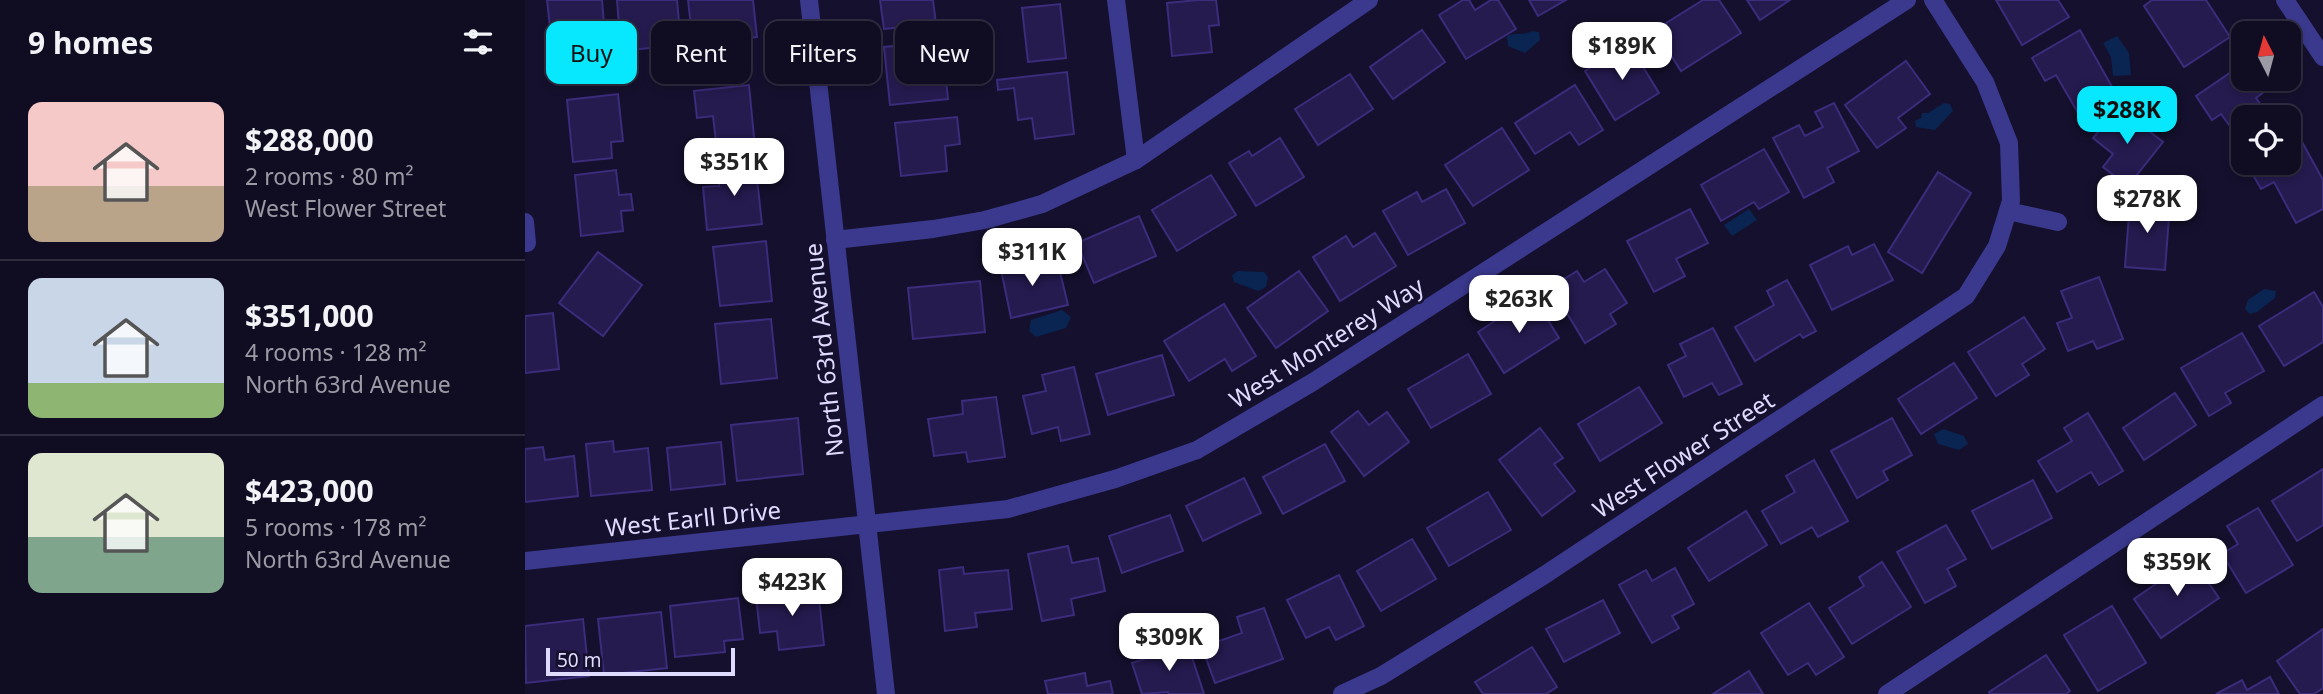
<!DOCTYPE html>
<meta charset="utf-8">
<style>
:root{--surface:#100c22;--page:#19152a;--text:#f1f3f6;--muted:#9c9ba5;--line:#302c40;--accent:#07e8ff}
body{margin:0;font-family:"Noto Sans",sans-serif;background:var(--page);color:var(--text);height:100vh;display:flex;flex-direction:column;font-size:26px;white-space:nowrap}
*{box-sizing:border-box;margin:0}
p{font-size:23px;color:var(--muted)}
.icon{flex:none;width:38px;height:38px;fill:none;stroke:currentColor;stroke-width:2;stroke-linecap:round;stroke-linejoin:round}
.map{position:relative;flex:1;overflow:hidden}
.drawer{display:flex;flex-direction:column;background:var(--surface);width:525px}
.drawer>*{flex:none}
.banner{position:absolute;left:21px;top:21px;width:665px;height:63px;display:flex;gap:14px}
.needle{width:46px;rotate:354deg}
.fabs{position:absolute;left:1706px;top:21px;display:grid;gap:14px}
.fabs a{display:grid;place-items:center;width:70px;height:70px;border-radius:14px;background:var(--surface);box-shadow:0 4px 10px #0003,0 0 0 2px var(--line);font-size:35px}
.scale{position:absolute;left:21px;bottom:18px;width:189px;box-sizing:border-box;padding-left:7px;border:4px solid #dfdbff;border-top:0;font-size:19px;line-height:24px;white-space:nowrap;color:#dfdbff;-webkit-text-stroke:5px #15102d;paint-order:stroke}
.price{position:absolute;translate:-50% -60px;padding:0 16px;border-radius:14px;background:#fff;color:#222;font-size:23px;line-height:46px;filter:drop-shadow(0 2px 4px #0008)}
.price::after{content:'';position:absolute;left:50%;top:42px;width:21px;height:16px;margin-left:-10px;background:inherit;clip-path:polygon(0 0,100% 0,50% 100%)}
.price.active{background:var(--accent);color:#111}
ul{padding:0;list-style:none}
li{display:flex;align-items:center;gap:21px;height:175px;padding:0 28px}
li+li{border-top:2px solid var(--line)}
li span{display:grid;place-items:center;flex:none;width:196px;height:140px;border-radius:14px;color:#555}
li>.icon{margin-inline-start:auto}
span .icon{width:84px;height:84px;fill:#fffc;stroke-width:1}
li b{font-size:30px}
h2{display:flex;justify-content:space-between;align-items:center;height:84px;padding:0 28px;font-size:30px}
.chip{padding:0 24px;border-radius:14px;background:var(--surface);box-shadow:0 4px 10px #0003,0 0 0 2px var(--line);font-size:24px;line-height:63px}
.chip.active{background:var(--accent);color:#111}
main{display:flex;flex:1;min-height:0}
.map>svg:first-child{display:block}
.water{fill:#0a2551}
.building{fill:#251b4f;stroke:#3b2c7c;stroke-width:2}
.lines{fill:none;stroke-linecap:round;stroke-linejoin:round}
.minor{stroke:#3b398e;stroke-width:18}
.labels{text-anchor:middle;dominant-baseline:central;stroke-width:5;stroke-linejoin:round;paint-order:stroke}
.street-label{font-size:24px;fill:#dfdbff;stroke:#15102d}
</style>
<main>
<section class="drawer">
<h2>9 homes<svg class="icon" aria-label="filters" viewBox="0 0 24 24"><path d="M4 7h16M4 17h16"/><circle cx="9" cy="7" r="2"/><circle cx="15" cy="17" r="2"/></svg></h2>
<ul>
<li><span style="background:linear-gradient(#f6c9c9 60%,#b9a48a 0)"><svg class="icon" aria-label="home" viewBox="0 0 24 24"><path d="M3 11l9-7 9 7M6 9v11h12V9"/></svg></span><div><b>$288,000</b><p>2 rooms · 80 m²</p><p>West Flower Street</p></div></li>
<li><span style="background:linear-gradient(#c9d6e8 75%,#8fb573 0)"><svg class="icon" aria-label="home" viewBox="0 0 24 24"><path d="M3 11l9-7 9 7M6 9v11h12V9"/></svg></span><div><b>$351,000</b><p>4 rooms · 128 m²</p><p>North 63rd Avenue</p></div></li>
<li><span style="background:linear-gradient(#dfe7d0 60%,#7fa58c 0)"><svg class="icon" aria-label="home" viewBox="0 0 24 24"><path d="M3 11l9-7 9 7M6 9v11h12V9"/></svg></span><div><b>$423,000</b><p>5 rooms · 178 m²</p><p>North 63rd Avenue</p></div></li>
</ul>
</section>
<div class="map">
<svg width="1798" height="694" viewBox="0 0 1798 694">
<rect width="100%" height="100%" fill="#15102d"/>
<!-- water -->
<g class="water">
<path d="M 1007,31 L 1014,32 L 1015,40 L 1000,53 L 983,46 L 982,36 C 991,32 999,36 1007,31 Z"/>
<path d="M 1592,36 L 1604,53 L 1606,75 L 1588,76 L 1586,57 L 1578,43 Z"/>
<path d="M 1419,103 L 1425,104 L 1428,111 L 1410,130 L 1391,127 L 1390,121 L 1396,118 L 1397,113 L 1403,113 Z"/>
<path d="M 1224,209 L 1232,220 L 1207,236 L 1199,225 Z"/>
<path d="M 713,271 L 739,272 L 743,277 L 741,287 L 733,291 L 709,282 L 707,275 Z"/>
<path d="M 1739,289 L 1751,291 L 1750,298 L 1732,312 L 1725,314 L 1720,309 L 1723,300 Z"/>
<path d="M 537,310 L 546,317 L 541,328 L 511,337 L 504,331 L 506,320 Z"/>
<path d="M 1418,429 L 1439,436 L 1443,444 L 1434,450 L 1413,444 L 1409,434 Z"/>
</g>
<!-- building -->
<g class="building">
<path d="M 22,0 L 77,0 L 80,36 L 62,38 L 63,51 L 28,55 Z"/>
<path d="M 92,0 L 152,0 L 155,33 L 133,34 L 134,47 L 96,51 Z"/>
<path d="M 163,0 L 228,0 L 232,37 L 168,44 Z"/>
<path d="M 355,0 L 408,0 L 411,24 L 359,29 Z"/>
<path d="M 673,0 L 691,0 L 694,25 L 684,26 L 687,52 L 647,56 L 642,3 Z"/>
<path d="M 938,0 L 944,0 L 950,10 L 966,0 L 973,0 L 991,29 L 941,59 L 914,15 Z"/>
<path d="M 1004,0 L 1041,0 L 1013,16 Z"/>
<path d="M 1178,0 L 1194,0 L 1216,33 L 1156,71 L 1130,30 Z"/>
<path d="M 1222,0 L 1265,0 L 1235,20 Z"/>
<path d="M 1471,0 L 1533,0 L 1544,17 L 1497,45 Z"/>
<path d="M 1627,0 L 1681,0 L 1705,37 L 1659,67 L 1619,6 Z"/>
<path d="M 535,4 L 541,58 L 503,62 L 497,8 Z"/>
<path d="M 897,30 L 920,62 L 868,99 L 845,67 Z"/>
<path d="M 1555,30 L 1590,92 L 1553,113 L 1531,75 L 1520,81 L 1507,58 Z"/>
<path d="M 417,41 L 423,99 L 365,105 L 359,47 Z"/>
<path d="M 1104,44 L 1134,93 L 1090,120 L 1060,71 Z"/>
<path d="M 84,54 L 87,76 L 55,79 L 53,58 Z"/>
<path d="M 1381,61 L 1405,94 L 1373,118 L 1381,128 L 1352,148 L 1320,105 Z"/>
<path d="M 1718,64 L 1718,79 L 1738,79 L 1744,88 L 1731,98 L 1743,115 L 1718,117 L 1718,132 L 1712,136 L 1696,114 L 1687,120 L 1671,96 Z"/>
<path d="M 542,72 L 549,134 L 510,139 L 507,118 L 493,120 L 489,88 L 473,90 L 472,80 Z"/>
<path d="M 825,74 L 848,109 L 793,145 L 770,109 Z"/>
<path d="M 224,85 L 230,147 L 192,151 L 188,116 L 172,118 L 169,91 Z"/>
<path d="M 1050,85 L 1078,130 L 1054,145 L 1045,132 L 1010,154 L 990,123 Z"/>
<path d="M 93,94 L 98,141 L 86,142 L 87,158 L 48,162 L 42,100 Z"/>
<path d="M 1309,103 L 1334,151 L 1302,168 L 1309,182 L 1279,198 L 1248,138 L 1274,125 L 1280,136 L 1298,127 L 1290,112 Z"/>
<path d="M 1593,107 L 1638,142 L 1603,186 L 1578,167 L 1588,154 L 1568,138 Z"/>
<path d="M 432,117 L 435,144 L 420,146 L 422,171 L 376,176 L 370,123 Z"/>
<path d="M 977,128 L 1004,170 L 948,206 L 920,165 Z"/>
<path d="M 755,138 L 779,177 L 731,206 L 704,163 L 724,151 L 727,156 Z"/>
<path d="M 1776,140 L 1798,180 L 1798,209 L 1771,223 L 1749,182 L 1736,189 L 1724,168 L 1734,163 L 1764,163 L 1764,147 Z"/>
<path d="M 1239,149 L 1264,192 L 1234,209 L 1229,202 L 1196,221 L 1176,185 Z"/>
<path d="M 230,161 L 237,224 L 182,230 L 178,187 L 194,186 L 192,165 Z"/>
<path d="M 91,170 L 94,195 L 106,194 L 108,210 L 96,211 L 98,231 L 56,236 L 50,175 Z"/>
<path d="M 1413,172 L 1446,193 L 1397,273 L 1363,252 Z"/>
<path d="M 686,175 L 711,215 L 652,251 L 627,210 Z"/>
<path d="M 921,189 L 940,223 L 883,255 L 858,211 L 892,192 L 897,202 Z"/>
<path d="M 1605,201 L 1645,204 L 1640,270 L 1600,267 Z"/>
<path d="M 1165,209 L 1183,243 L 1151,259 L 1160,276 L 1129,292 L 1102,241 Z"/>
<path d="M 614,216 L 631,256 L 569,283 L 552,243 Z"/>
<path d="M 850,233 L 871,266 L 815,301 L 788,257 L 821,236 L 828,247 Z"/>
<path d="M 241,241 L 247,301 L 195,306 L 188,247 Z"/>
<path d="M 1349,244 L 1368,280 L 1307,310 L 1285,265 L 1323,246 L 1327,255 Z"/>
<path d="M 73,252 L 117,285 L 78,336 L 34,303 Z"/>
<path d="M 512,257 L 515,272 L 534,268 L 543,305 L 486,318 L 475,265 Z"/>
<path d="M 1080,269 L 1102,303 L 1085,314 L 1091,324 L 1060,343 L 1026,287 L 1052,271 L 1059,282 Z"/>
<path d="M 774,271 L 803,311 L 751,348 L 722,308 Z"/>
<path d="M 1574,277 L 1598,339 L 1572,349 L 1568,341 L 1543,351 L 1532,323 L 1547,318 L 1536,291 Z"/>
<path d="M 1262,280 L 1291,331 L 1278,338 L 1275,334 L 1230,361 L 1210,327 L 1249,305 L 1242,291 Z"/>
<path d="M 455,281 L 460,332 L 388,339 L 383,288 Z"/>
<path d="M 1789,292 L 1798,307 L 1798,342 L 1759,366 L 1734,326 Z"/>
<path d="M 1008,296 L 1034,338 L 979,373 L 953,332 Z"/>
<path d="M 699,304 L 731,356 L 707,371 L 700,359 L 664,381 L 639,341 Z"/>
<path d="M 28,313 L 34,369 L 0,373 L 0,316 Z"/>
<path d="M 1499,317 L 1520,349 L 1497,364 L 1504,375 L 1471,396 L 1443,352 Z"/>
<path d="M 246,319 L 252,378 L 196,384 L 190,324 Z"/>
<path d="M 1188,328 L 1217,384 L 1194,395 L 1187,383 L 1159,397 L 1143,365 L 1161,356 L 1155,344 Z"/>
<path d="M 1717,333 L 1739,371 L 1700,393 L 1706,403 L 1684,416 L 1656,368 Z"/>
<path d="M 943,354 L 966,394 L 906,428 L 883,389 Z"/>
<path d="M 637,355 L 649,395 L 583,415 L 571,374 Z"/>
<path d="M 1429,363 L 1452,398 L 1396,434 L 1373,399 Z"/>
<path d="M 549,367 L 565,434 L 536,441 L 533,427 L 507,434 L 498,396 L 521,391 L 517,375 Z"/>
<path d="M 1114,387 L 1137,423 L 1075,461 L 1053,424 Z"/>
<path d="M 1650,393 L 1671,425 L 1619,460 L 1598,428 Z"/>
<path d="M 471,397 L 480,457 L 443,462 L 441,452 L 409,456 L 403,419 L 438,414 L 437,401 Z"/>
<path d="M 833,411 L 844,425 L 862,412 L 884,442 L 839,476 L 806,432 Z"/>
<path d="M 1563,413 L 1598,471 L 1574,485 L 1566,472 L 1532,492 L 1513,461 L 1547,441 L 1539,428 Z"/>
<path d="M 273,418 L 278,474 L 212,481 L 206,425 Z"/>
<path d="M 1367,418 L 1387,455 L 1358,471 L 1363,480 L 1332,498 L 1306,451 Z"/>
<path d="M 1015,428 L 1038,458 L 1029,464 L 1050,491 L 1017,516 L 974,460 Z"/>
<path d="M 88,441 L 89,452 L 123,448 L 127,490 L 66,496 L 61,444 Z"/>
<path d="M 196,442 L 200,484 L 146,490 L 142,448 Z"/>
<path d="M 800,444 L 820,481 L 758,514 L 738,477 Z"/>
<path d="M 18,447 L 20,460 L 49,456 L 53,496 L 0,502 L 0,449 Z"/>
<path d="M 1289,460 L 1323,521 L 1293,537 L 1287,527 L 1256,544 L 1237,511 L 1270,492 L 1261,476 Z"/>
<path d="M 1798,469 L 1798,525 L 1772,541 L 1747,501 Z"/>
<path d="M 719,478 L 736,513 L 678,541 L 661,506 Z"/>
<path d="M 1508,480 L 1527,518 L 1467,549 L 1447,511 Z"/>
<path d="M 963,492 L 986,530 L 924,566 L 902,528 Z"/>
<path d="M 1733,508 L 1768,565 L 1721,593 L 1697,554 L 1713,544 L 1702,526 Z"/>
<path d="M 1221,511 L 1242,545 L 1184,581 L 1163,548 Z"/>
<path d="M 645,515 L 658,551 L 597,573 L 584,536 Z"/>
<path d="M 1421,525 L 1441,559 L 1422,569 L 1431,586 L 1400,603 L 1372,552 Z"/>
<path d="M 887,539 L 911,579 L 856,611 L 832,571 Z"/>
<path d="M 543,546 L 547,563 L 573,558 L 580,591 L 546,599 L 549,615 L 517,621 L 503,554 Z"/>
<path d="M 1667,559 L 1694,598 L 1636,638 L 1609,599 Z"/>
<path d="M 1357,562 L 1386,607 L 1327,644 L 1304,608 L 1339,586 L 1334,577 Z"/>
<path d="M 438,567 L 439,574 L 483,570 L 487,609 L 450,613 L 452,627 L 420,631 L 414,570 Z"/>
<path d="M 1150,568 L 1169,604 L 1147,616 L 1154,628 L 1127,643 L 1094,585 L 1121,570 L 1127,581 Z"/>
<path d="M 814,575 L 839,626 L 811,640 L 804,627 L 781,638 L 762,600 Z"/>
<path d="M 293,589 L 299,645 L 254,650 L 252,631 L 235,633 L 231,596 Z"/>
<path d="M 213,598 L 218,639 L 199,641 L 200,652 L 150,657 L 145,606 Z"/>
<path d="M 1078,600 L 1095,633 L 1039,662 L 1021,629 Z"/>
<path d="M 1284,603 L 1319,657 L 1291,675 L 1283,663 L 1263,675 L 1236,633 Z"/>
<path d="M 1587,606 L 1621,663 L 1573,691 L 1539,635 Z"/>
<path d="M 739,608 L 758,659 L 690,683 L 677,647 L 717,633 L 712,617 Z"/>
<path d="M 136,612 L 142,668 L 79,675 L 73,619 Z"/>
<path d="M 58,619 L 64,676 L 1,683 L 0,626 Z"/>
<path d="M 1798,629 L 1798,688 L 1789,694 L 1775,694 L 1752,661 Z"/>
<path d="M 663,645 L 679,694 L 644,694 L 643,692 L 617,694 L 607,663 Z"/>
<path d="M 1007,647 L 1032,687 L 1021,694 L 958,694 L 950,682 Z"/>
<path d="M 1521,655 L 1545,691 L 1541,694 L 1465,694 L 1464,692 Z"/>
<path d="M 1224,671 L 1238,694 L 1188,694 Z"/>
<path d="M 560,673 L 562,686 L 585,681 L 588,694 L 523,694 L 520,681 Z"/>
<path d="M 1745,677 L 1754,694 L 1691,694 L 1717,680 L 1722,690 Z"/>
</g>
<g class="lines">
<!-- minor -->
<g class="minor">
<path d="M 284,0 L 361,694"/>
<path d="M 591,0 L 611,160"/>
<path d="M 1760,0 L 1798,57"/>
<path d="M 1483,211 L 1533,222"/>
<path d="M 0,222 L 2,243 L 0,243"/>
<path d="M 310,240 L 408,229 L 460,220 L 517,204 L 611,160 L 844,0"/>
<path d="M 0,561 L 483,509 L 590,479 L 672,450 L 788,382 L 1382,0"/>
<path d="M 817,694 L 856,676 L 1018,576 L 1441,296 L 1472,246 L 1486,201 L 1484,143 L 1460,82 L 1408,0"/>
<path d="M 1362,694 L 1798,405"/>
</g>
</g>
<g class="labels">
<!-- street labels -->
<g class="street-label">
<text transform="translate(801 342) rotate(-32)">West Monterey Way</text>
<text transform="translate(298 350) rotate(-96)">North 63rd Avenue</text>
<text transform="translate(1158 454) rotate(-33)">West Flower Street</text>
<text transform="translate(168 518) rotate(-6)">West Earll Drive</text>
</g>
</g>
</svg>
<div class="fabs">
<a><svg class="needle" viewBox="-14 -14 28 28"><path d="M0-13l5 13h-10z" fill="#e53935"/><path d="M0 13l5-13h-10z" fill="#9c9ba5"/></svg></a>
<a><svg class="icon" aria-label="locate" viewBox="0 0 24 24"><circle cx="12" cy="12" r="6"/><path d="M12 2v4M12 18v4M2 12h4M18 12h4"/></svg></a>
</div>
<div class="scale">50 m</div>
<b class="price" style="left:1097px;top:82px">$189K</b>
<b class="price active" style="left:1602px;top:146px">$288K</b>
<b class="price" style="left:209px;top:198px">$351K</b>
<b class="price" style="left:1622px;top:235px">$278K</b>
<b class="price" style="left:507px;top:288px">$311K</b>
<b class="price" style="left:994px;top:335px">$263K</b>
<b class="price" style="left:1652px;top:598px">$359K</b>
<b class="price" style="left:267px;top:618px">$423K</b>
<b class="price" style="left:644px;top:673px">$309K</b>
<div class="banner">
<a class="chip active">Buy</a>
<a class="chip">Rent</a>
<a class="chip">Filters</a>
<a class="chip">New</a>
</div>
</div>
</main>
